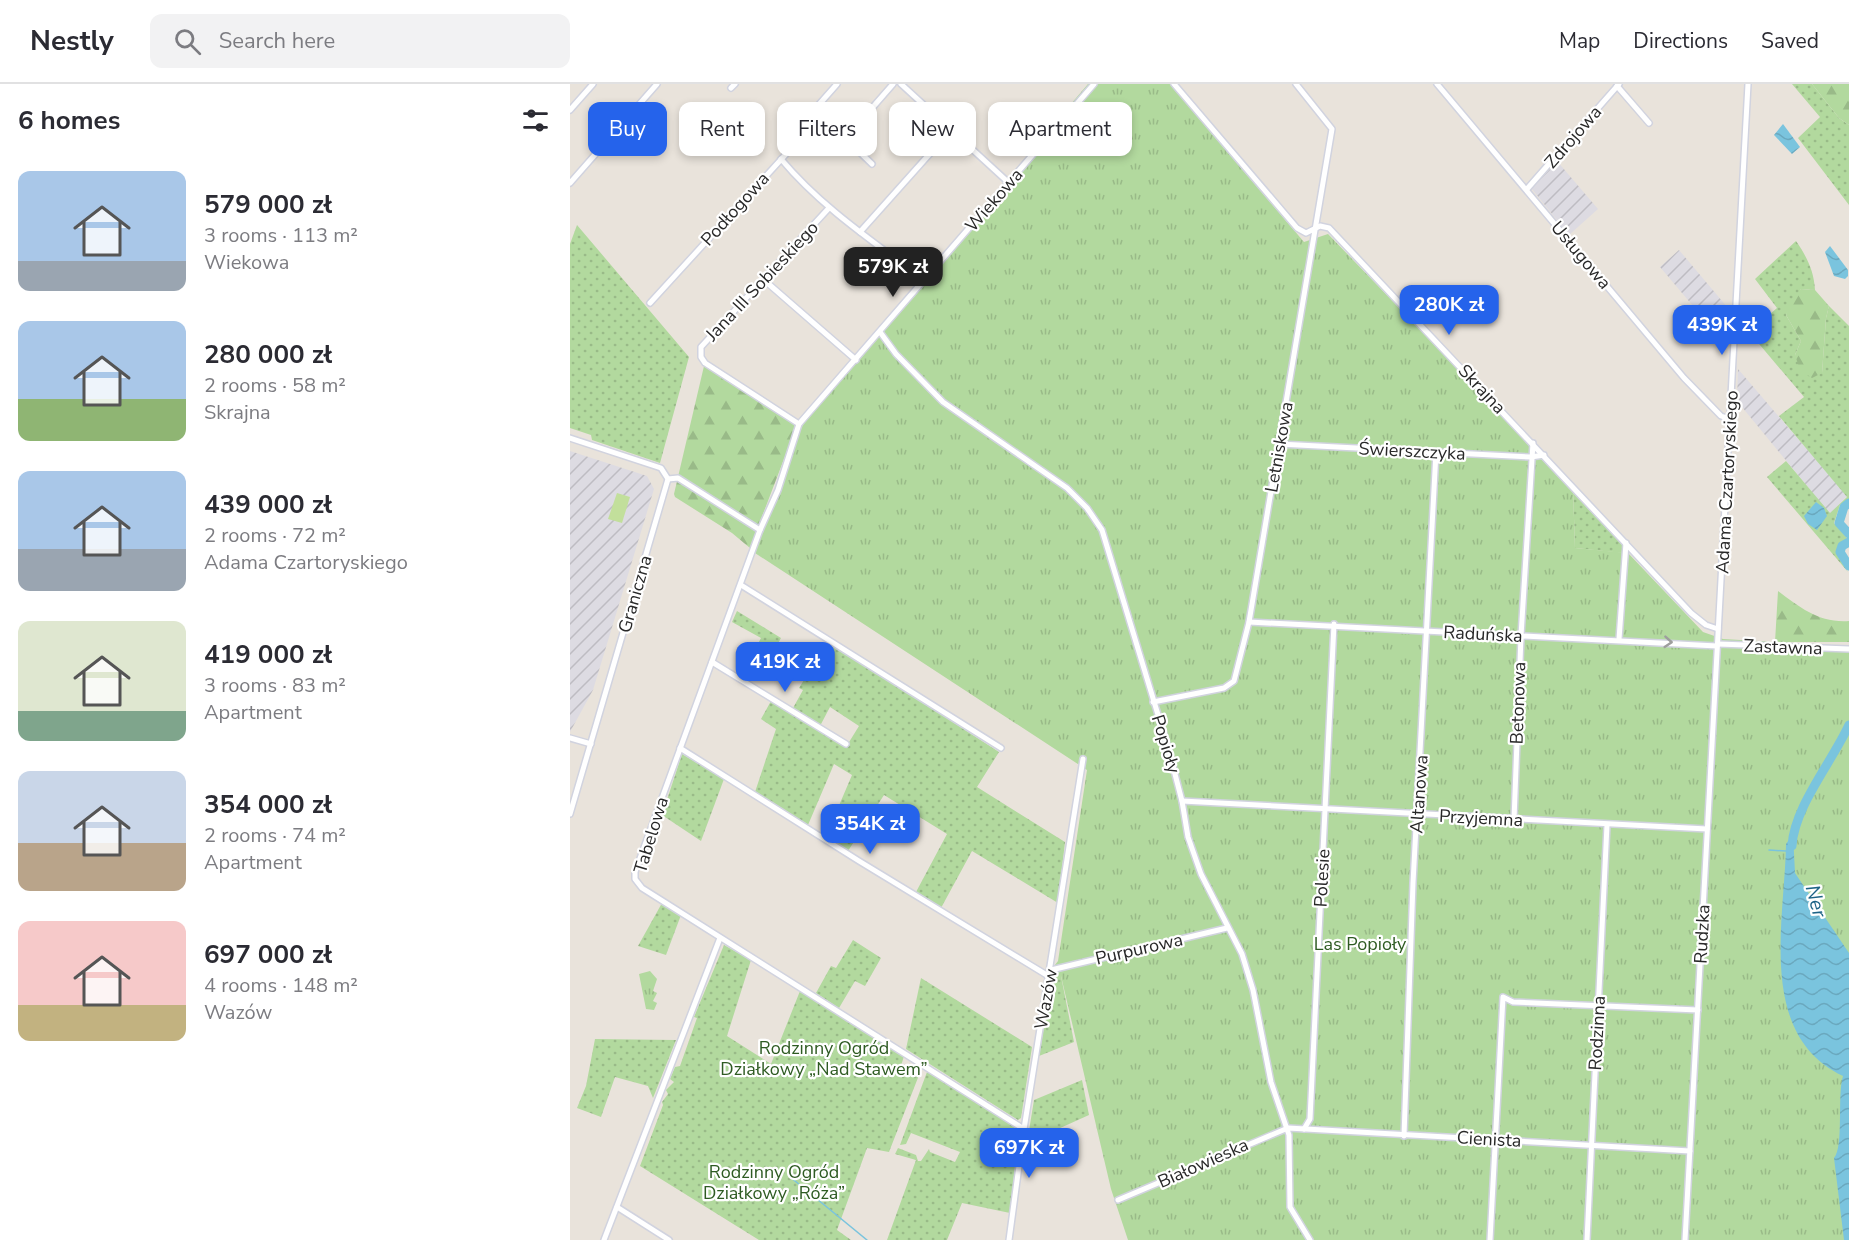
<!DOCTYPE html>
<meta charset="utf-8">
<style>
:root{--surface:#fff;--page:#f2f2f3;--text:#2b2b33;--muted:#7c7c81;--line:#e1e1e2;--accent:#2563eb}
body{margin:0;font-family:"Nunito Sans",sans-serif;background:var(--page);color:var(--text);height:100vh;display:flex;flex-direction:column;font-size:22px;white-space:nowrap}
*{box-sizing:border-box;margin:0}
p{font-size:20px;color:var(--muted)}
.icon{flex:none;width:33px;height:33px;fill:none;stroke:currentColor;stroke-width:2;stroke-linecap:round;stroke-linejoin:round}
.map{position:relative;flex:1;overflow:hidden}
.drawer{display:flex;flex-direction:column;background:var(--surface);width:570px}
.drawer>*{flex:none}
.guide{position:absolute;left:18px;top:18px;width:570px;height:54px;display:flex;gap:12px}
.price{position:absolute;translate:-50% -51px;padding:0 14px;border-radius:12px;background:var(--accent);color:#fff;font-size:20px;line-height:39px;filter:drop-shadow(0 2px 3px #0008)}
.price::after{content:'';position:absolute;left:50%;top:36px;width:18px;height:14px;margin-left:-9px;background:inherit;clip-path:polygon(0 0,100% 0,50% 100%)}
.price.current{background:#222;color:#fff}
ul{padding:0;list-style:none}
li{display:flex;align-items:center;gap:18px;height:150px;padding:0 18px}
li span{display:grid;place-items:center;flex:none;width:168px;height:120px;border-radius:12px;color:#555}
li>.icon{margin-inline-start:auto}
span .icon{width:72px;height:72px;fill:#fffc;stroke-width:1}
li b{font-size:26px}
h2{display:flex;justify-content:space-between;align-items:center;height:72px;padding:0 18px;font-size:26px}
.pill{padding:0 21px;border-radius:12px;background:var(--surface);box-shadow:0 3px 9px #0003;font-size:21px;line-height:54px}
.pill.current{background:var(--accent);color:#fff}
header{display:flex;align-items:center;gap:36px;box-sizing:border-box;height:84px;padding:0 30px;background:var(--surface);border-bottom:2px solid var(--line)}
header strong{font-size:28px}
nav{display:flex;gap:33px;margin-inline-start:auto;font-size:21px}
.search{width:420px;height:54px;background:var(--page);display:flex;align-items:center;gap:15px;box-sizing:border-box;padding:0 21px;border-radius:12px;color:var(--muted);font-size:22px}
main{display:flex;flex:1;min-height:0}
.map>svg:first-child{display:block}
.industrial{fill:url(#industrial-furrows)}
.grass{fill:url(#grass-dots)}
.forest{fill:url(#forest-firs)}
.park{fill:url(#park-tufts)}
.pitch{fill:#c2df9b}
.water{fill:url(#water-waves)}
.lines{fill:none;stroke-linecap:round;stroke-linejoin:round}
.stream{stroke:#7ac4de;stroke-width:1.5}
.river{stroke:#7ac4de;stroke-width:9}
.minor-casing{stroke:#d1d3df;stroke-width:8}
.minor{stroke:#fff;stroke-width:5}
.oneway{stroke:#9e9e9e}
.labels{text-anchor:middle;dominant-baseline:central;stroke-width:4.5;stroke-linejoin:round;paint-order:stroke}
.street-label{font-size:18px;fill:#282828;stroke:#fff}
.park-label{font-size:18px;fill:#2e5b22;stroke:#fff}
.water-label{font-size:20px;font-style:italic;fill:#1d6386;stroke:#fff}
</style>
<header>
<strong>Nestly</strong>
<div class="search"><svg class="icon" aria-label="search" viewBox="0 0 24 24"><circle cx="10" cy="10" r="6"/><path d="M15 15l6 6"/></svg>Search here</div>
<nav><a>Map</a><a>Directions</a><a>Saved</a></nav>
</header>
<main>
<section class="drawer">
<h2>6 homes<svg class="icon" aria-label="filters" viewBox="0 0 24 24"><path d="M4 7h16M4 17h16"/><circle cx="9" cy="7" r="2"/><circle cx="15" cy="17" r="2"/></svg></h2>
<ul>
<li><span style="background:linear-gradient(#a9c7e8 75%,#9aa5b1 0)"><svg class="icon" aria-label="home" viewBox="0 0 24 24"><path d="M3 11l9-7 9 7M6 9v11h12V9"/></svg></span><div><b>579 000 zł</b><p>3 rooms · 113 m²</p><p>Wiekowa</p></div></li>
<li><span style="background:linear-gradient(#a9c7e8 65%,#8fb573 0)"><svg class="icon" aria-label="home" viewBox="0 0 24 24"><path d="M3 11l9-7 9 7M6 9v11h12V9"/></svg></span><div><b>280 000 zł</b><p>2 rooms · 58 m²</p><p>Skrajna</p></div></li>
<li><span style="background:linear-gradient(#a9c7e8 65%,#9aa5b1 0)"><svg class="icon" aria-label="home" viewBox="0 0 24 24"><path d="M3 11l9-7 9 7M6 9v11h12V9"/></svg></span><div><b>439 000 zł</b><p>2 rooms · 72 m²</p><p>Adama Czartoryskiego</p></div></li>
<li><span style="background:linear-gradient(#dfe7d0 75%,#7fa58c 0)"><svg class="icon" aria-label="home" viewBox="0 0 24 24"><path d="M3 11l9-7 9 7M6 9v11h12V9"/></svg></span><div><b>419 000 zł</b><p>3 rooms · 83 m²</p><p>Apartment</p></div></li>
<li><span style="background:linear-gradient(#c9d6e8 60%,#b9a48a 0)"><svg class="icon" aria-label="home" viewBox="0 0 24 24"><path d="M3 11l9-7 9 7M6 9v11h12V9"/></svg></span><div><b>354 000 zł</b><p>2 rooms · 74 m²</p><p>Apartment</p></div></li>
<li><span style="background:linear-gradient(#f6c9c9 70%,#c2b280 0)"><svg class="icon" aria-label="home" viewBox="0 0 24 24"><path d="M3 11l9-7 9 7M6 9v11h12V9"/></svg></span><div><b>697 000 zł</b><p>4 rooms · 148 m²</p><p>Wazów</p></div></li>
</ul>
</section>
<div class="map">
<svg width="1279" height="1156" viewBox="0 0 1279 1156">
<defs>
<pattern id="industrial-furrows" width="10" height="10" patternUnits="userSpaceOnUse" patternTransform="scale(1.5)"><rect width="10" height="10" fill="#dddbe2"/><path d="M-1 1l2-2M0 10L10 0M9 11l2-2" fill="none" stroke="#bebcc2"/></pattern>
<pattern id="grass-dots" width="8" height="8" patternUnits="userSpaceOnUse" patternTransform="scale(1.5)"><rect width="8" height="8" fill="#b2d99e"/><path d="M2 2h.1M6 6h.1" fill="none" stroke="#99ba88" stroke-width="1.8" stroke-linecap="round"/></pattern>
<pattern id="forest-firs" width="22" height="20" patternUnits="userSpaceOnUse" patternTransform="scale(1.5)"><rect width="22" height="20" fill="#b2d99e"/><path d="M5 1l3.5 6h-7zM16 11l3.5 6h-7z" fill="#99ba88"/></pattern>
<pattern id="park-tufts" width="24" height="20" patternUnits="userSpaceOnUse" patternTransform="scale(1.5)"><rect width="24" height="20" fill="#b2d99e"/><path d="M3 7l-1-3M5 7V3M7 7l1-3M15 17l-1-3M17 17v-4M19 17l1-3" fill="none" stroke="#99ba88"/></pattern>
<pattern id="water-waves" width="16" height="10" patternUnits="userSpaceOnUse" patternTransform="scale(1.5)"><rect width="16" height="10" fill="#7ac4de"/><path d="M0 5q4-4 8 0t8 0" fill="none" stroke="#6aa8be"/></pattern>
</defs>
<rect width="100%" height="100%" fill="#e9e3db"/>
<!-- industrial -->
<g class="industrial">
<path d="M 987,77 L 1028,125 L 999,151 L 962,105 Z"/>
<path d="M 1109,166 L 1158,224 L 1156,261 L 1090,183 Z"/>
<path d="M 1168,285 L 1277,412 L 1260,430 L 1167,317 Z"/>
<path d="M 0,367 L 77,392 L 84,405 L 23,606 L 0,648 Z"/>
</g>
<!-- grass -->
<g class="grass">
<path d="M 1222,0 L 1242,0 L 1269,34 L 1279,41 L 1279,121 L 1228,54 L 1250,33 Z"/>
<path d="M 7,141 L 119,273 L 90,379 L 22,356 L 21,351 L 0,344 L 0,160 Z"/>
<path d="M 1226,157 C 1237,173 1244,187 1245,206 L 1231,205 L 1216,231 L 1231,257 L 1225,271 L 1252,289 L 1256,234 L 1259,222 L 1279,242 L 1279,415 L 1270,421 L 1264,439 L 1277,454 L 1268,462 L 1266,469 L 1278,488 L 1197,393 L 1216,377 L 1260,429 L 1277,413 L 1209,332 L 1234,313 L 1179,248 L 1207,224 L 1185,195 Z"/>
<path d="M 1003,404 L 1054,460 L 1053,469 L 1005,464 Z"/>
<path d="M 167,527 L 211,554 L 206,563 L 219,571 L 207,590 L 194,583 L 196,579 L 182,571 L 191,554 L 162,538 Z"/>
<path d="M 258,557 L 429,668 L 407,703 L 495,758 L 488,819 L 402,767 L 371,824 L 346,808 L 377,750 L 314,711 L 278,767 L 256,752 L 282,691 L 264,680 L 238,741 L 185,708 L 206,645 L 191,635 L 201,617 L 276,663 L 289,642 L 260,623 L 250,642 L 223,624 L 233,606 L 229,604 Z"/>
<path d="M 112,670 L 154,695 L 131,757 L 92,731 Z"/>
<path d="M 92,819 L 111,831 L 96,871 L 68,862 Z"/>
<path d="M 283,856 L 311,874 L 295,902 L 285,897 L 269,924 L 246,909 L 261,882 L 266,884 Z"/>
<path d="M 154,861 L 181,876 L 157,952 L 201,980 L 230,907 L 334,972 L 331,982 L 351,986 L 319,1068 L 297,1064 L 267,1146 L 281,1156 L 189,1156 L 70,1082 L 93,1021 L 92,1018 L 98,1010 L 96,1006 L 104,998 L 100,995 L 105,983 L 110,982 L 127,934 L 124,933 Z"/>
<path d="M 490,887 L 504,958 L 469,972 L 483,891 Z"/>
<path d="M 351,894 L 462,963 L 451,1034 L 448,1036 L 336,965 Z"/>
<path d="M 25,955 L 106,956 L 83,1014 L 78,1002 L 45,993 L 31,1033 L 7,1024 L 16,1002 Z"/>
<path d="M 357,988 L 449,1045 L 440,1129 L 392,1119 L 377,1156 L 317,1156 L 346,1076 L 325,1070 L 328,1064 L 346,1071 L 348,1077 L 351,1077 L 359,1065 L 360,1068 L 385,1078 L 390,1068 L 341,1049 L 336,1060 L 330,1061 Z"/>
<path d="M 512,996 L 519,1031 L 457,1059 L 464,1016 Z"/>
</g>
<!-- forest -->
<g class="forest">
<path d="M 1242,0 L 1279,0 L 1279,41 L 1269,34 Z"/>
<path d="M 1231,205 L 1245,206 L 1259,222 L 1256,234 L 1252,289 L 1242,294 L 1230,286 L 1225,271 L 1231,257 L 1216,231 L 1222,215 Z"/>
<path d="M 134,282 L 227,341 L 180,464 L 162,449 L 105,413 L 104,410 Z"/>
<path d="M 1208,507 C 1231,524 1249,539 1279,537 L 1279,558 L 1205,558 Z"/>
</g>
<!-- park -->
<g class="park">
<path d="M 518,0 L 600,0 L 734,158 L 758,150 L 1003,404 L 1005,464 L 1058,469 L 1133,548 L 1153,555 L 1279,562 L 1279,1156 L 558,1156 L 541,1105 L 491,892 L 481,886 L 488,877 L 517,686 L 185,469 L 227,342 Z"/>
<path d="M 80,887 L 87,895 L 83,907 L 87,909 L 83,917 L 87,919 L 84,926 L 76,925 L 69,890 Z"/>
</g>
<!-- pitch -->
<path class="pitch" d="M 47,409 L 60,413 L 52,439 L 38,435 Z"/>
<!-- water -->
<g class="water">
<path d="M 1213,40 L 1230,63 L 1222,70 L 1204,51 Z"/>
<path d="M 1260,162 L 1278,186 L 1278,192 L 1275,195 L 1264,192 L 1255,168 Z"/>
<path d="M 1246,418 L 1254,424 L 1257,432 L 1247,446 L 1238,440 L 1234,432 Z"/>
<path d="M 1223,750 L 1225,789 L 1279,869 L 1279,1156 L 1274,1156 L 1264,1074 C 1274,1063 1267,1010 1273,992 C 1186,951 1215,836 1216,760 Z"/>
</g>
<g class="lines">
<!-- stream -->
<g class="stream">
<path d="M 1199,766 L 1216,767"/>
<path d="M 219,1092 L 297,1156"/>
</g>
<!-- river -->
<g class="river">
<path d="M 1279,419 L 1274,423 L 1269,439 L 1279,450"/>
<path d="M 1279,458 L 1272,462 L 1270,468 L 1279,482"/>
<path d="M 1222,762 C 1224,723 1262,678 1279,641"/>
</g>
<defs>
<g id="minor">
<path d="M 331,0 L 439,99"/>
<path d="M 604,0 L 727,144 L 736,149 L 750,142 L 759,144 L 1121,529 L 1136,541 L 1148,545"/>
<path d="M 867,0 L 1114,294 L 1151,332 L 1160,335"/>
<path d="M 1047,2 L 1079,39"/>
<path d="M 161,4 L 165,0"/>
<path d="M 245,25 L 302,80"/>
<path d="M 0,26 L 23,0"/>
<path d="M 275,55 L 323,0"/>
<path d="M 211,75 C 251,123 304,158 354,196"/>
<path d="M 0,99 L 87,0"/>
<path d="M 957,105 L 1049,0"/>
<path d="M 290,148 L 381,46"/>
<path d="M 194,196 L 286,276"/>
<path d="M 80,219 L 227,58 L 245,25 L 267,0"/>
<path d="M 310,248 L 326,270 L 373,318 L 497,404 L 517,424 L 532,446 L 599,667 L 612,717 L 618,753 L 631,790 L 672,870 L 683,906 L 701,998 L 719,1051 L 720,1123 L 740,1156"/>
<path d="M 229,340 L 135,279 L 131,273 L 131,263 L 259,124"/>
<path d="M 0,354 L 91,384 L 98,395 L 0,730"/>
<path d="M 709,360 L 961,373 L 974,371"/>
<path d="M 98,395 L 108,394 L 190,446"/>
<path d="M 171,501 L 431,664"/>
<path d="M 679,538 L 1147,562"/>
<path d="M 1049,555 L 1056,459"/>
<path d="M 1148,560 L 1279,565"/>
<path d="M 142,578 L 276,660"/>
<path d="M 583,618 L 654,604 L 664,597 L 679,538 L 762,45 L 726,0"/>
<path d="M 0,654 L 21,660"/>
<path d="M 110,664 L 289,777 L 480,893"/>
<path d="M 612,717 L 1137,745"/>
<path d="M 944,736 L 951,552 L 963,359"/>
<path d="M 481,886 L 657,844"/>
<path d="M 454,1045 L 72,804 L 65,795 L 65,788 L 190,446 L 208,406 L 229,340 L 524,0"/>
<path d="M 734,1045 L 740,1035 L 764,540"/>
<path d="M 834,1052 L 843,799 L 866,368"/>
<path d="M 548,1116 L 718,1044 L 1120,1067"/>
<path d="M 47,1123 L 99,1156"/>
<path d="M 34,1156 L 150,854"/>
<path d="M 439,1156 L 454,1045 L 513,675"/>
<path d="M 920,1156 L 933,913 L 943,918 L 1128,926"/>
<path d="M 1017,1156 L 1037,741"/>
<path d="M 1115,1156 L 1178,0"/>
</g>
</defs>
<!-- minor casing -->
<use href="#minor" class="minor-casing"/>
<!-- minor -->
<use href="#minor" class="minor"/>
</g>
<!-- one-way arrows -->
<defs><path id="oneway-chevron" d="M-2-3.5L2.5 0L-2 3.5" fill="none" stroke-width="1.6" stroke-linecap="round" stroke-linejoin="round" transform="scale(1.5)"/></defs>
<use class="oneway" href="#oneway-chevron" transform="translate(1098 558) rotate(4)"/>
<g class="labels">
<!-- street labels -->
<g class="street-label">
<text transform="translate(1003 53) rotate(-49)">Zdrojowa</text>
<text transform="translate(424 116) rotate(-49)">Wiekowa</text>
<text transform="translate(165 125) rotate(-48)">Podłogowa</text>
<text transform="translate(1011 171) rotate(50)">Usługowa</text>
<text transform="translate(192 197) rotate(-47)">Jana III Sobieskiego</text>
<text transform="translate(912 305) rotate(47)">Skrajna</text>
<text transform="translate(709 363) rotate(-80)">Letniskowa</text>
<text transform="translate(842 367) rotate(3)">Świerszczyka</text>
<text transform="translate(1157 398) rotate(-87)">Adama Czartoryskiego</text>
<text transform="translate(65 510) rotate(-74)">Graniczna</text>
<text transform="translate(913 550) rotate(3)">Raduńska</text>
<text transform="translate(1213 563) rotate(2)">Zastawna</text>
<text transform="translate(948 619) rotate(-88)">Betonowa</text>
<text transform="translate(596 660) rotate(73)">Popioły</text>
<text transform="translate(849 710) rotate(-86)">Altanowa</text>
<text transform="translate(911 734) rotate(3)">Przyjemna</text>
<text transform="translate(81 751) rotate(-73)">Tabelowa</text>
<text transform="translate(752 794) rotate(-87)">Polesie</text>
<text transform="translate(1132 850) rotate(-87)">Rudzka</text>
<text transform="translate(569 865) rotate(-13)">Purpurowa</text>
<text transform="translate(476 915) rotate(-80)">Wazów</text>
<text transform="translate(1027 949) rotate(-87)">Rodzinna</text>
<text transform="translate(919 1055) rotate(3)">Cienista</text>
<text transform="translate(633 1079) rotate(-24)">Białowieska</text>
</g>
<!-- park labels -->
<g class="park-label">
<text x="790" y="860">Las Popioły</text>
<text x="254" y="964">Rodzinny Ogród<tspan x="254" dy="21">Działkowy „Nad Stawem”</tspan></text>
<text x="204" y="1088">Rodzinny Ogród<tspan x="204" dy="21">Działkowy „Róża”</tspan></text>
</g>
<!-- water labels -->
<g class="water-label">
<text transform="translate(1246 817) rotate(75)">Ner</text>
</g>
</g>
</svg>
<b class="price current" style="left:323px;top:214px">579K zł</b>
<b class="price" style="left:879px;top:252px">280K zł</b>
<b class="price" style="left:1152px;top:272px">439K zł</b>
<b class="price" style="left:215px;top:609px">419K zł</b>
<b class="price" style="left:300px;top:771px">354K zł</b>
<b class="price" style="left:459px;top:1095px">697K zł</b>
<div class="guide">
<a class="pill current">Buy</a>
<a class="pill">Rent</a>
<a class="pill">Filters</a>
<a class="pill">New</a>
<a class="pill">Apartment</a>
</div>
</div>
</main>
